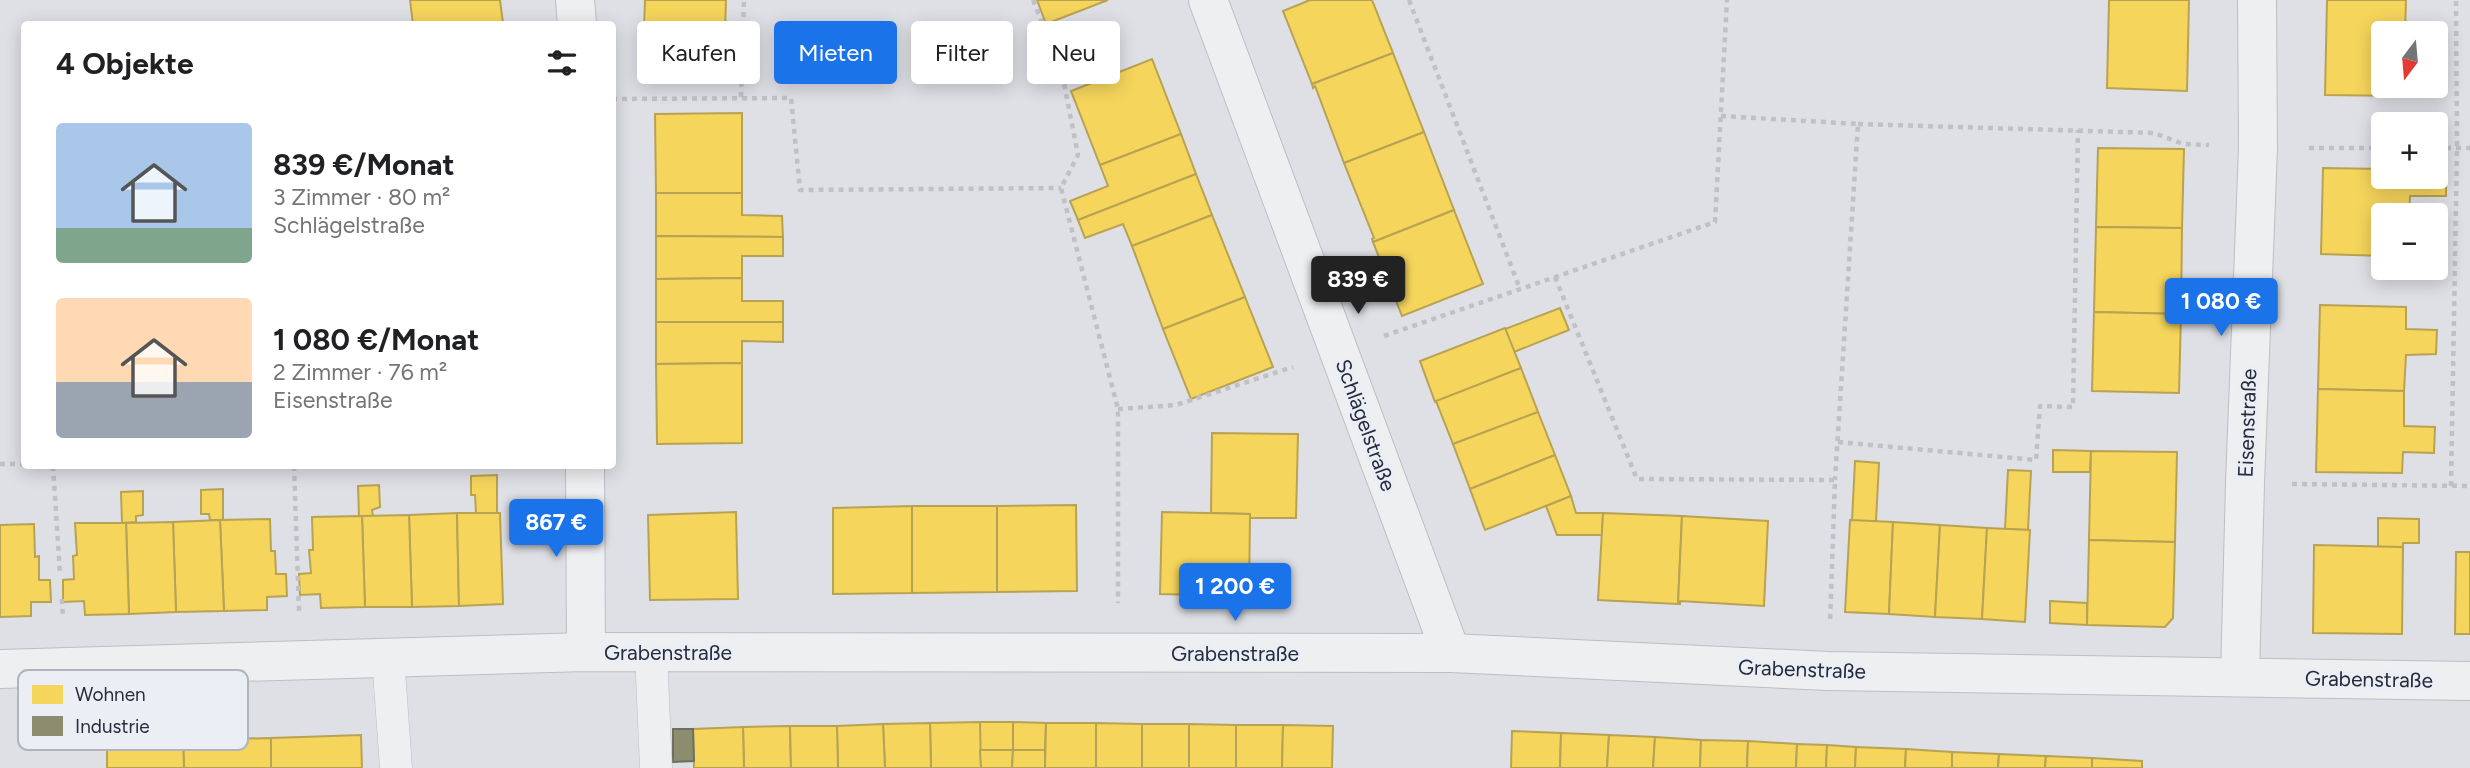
<!DOCTYPE html>
<html lang="de">
<meta charset="utf-8">
<style>
:root{--surface:#fff;--page:#f6f6f6;--text:#202124;--muted:#757577;--accent:#1a73e8}
body{margin:0;font-family:Figtree,sans-serif;background:var(--page);color:var(--text);height:100vh;display:flex;flex-direction:column;font-size:26px;white-space:nowrap}
*{box-sizing:border-box;margin:0}
p{font-size:23px;color:var(--muted)}
.icon{flex:none;width:38px;height:38px;fill:none;stroke:currentColor;stroke-width:2;stroke-linecap:round;stroke-linejoin:round}
.map{position:relative;flex:1;overflow:hidden}
.details{position:absolute;left:21px;top:21px;width:595px;height:448px;display:flex;flex-direction:column;background:var(--surface);border-radius:7px;box-shadow:0 4px 18px #0003}
.details>*{flex:none}
.top-card{position:absolute;left:637px;top:21px;width:665px;height:63px;display:flex;gap:14px}
.needle{width:46px;rotate:196deg}
.tools{position:absolute;left:2371px;top:21px;display:grid;gap:14px}
.tools a{display:grid;place-items:center;width:77px;height:77px;border-radius:7px;background:var(--surface);box-shadow:0 4px 18px #0003;font-size:35px}
.price{position:absolute;translate:-50% -60px;padding:0 16px;border-radius:7px;background:var(--accent);color:#fff;font-size:23px;line-height:46px;filter:drop-shadow(0 2px 4px #0008)}
.price::after{content:'';position:absolute;left:50%;top:42px;width:21px;height:16px;margin-left:-10px;background:inherit;clip-path:polygon(0 0,100% 0,50% 100%)}
.price.selected{background:#222;color:#fff}
ul{padding:0;list-style:none}
li{display:flex;align-items:center;gap:21px;height:175px;padding:0 35px}
li span{display:grid;place-items:center;flex:none;width:196px;height:140px;border-radius:7px;color:#555}
li>.icon{margin-inline-start:auto}
span .icon{width:84px;height:84px;fill:#fffc;stroke-width:1}
li b{font-size:30px}
h2{display:flex;justify-content:space-between;align-items:center;height:84px;padding:0 35px;font-size:30px}
.chip{padding:0 24px;border-radius:7px;background:var(--surface);box-shadow:0 4px 18px #0003;font-size:24px;line-height:63px}
.chip.selected{background:var(--accent);color:#fff}
.map>svg:first-child{display:block}
.homes{fill:#f6d55c;stroke:#b8a253;stroke-width:2}
.industry{fill:#8c8c6e;stroke:#6d6f60;stroke-width:2}
.lines{fill:none;stroke-linecap:round;stroke-linejoin:round}
.lane-casing{stroke:#bdbec3;stroke-width:33}
.street-casing{stroke:#bdbec3;stroke-width:40}
.path{stroke:#c0c1c6;stroke-width:4.5;stroke-dasharray:5 5;stroke-linecap:butt}
.lane{stroke:#eeeff1;stroke-width:32}
.street{stroke:#eeeff1;stroke-width:38}
.labels{text-anchor:middle;dominant-baseline:central;stroke-width:7;stroke-linejoin:round;paint-order:stroke}
.street-label{font-size:21px;fill:#262b3e;stroke:#eceef5}
.key{fill:#eceef5;stroke:#b1b4be;stroke-width:2}
.key-label{font-size:19px;fill:#262b3e}
</style>
<div class="map">
<svg width="2470" height="768" viewBox="0 0 2470 768">
<rect width="100%" height="100%" fill="#dfe0e5"/>
<!-- homes -->
<g class="homes">
<path d="M 410,0 L 500,0 L 503,23 L 413,24 Z"/>
<path d="M 645,0 L 726,0 L 724,61 L 643,58 Z"/>
<path d="M 1037,0 L 1108,0 L 1046,24 Z"/>
<path d="M 1310,0 L 1372,0 L 1393,53 L 1312,84 L 1283,11 Z"/>
<path d="M 2109,0 L 2189,0 L 2187,91 L 2107,88 Z"/>
<path d="M 2327,0 L 2406,0 L 2405,33 L 2384,33 L 2384,86 L 2403,86 L 2403,96 L 2325,95 Z"/>
<path d="M 1393,53 L 1424,132 L 1344,163 L 1315,86 L 1313,88 L 1312,84 Z"/>
<path d="M 1152,59 L 1181,134 L 1100,165 L 1071,91 Z"/>
<path d="M 742,113 L 742,193 L 656,193 L 655,114 Z"/>
<path d="M 1424,132 L 1454,210 L 1373,242 L 1372,239 L 1374,238 L 1344,163 Z"/>
<path d="M 1181,134 L 1196,174 L 1078,220 L 1070,201 L 1108,186 L 1100,165 Z"/>
<path d="M 2098,148 L 2184,149 L 2182,228 L 2096,227 Z"/>
<path d="M 2323,168 L 2384,169 L 2384,177 L 2436,177 L 2436,172 L 2446,172 L 2446,196 L 2410,196 L 2409,215 L 2384,215 L 2384,256 L 2321,254 Z"/>
<path d="M 1196,174 L 1212,215 L 1132,246 L 1123,224 L 1085,238 L 1078,220 Z"/>
<path d="M 656,193 L 742,193 L 742,215 L 782,216 L 783,237 L 656,236 Z"/>
<path d="M 1454,210 L 1483,284 L 1402,316 L 1373,242 Z"/>
<path d="M 1212,215 L 1245,297 L 1163,329 L 1132,246 Z"/>
<path d="M 2096,227 L 2182,228 L 2181,314 L 2094,312 Z"/>
<path d="M 656,236 L 783,237 L 783,256 L 742,256 L 742,278 L 656,279 Z"/>
<path d="M 742,278 L 742,301 L 783,301 L 783,322 L 656,322 L 656,279 Z"/>
<path d="M 1245,297 L 1273,367 L 1191,399 L 1163,329 Z"/>
<path d="M 2320,305 L 2406,307 L 2406,329 L 2437,330 L 2436,354 L 2406,355 L 2404,391 L 2318,389 Z"/>
<path d="M 1560,308 L 1569,330 L 1514,352 L 1505,329 Z"/>
<path d="M 2094,312 L 2181,314 L 2179,393 L 2092,391 Z"/>
<path d="M 656,322 L 783,322 L 783,342 L 742,341 L 742,363 L 656,364 Z"/>
<path d="M 1505,328 L 1521,368 L 1435,402 L 1420,361 Z"/>
<path d="M 742,363 L 742,443 L 657,444 L 656,364 Z"/>
<path d="M 1521,368 L 1538,412 L 1453,444 L 1436,401 Z"/>
<path d="M 2318,389 L 2404,391 L 2404,426 L 2435,427 L 2434,453 L 2403,452 L 2402,473 L 2316,472 Z"/>
<path d="M 1538,412 L 1555,455 L 1470,489 L 1453,444 Z"/>
<path d="M 1212,433 L 1298,434 L 1296,518 L 1250,518 L 1250,514 L 1211,513 Z"/>
<path d="M 2053,450 L 2091,451 L 2090,472 L 2053,472 Z"/>
<path d="M 2091,451 L 2177,452 L 2175,542 L 2089,540 Z"/>
<path d="M 1555,455 L 1571,496 L 1485,530 L 1470,489 Z"/>
<path d="M 1855,461 L 1879,463 L 1876,521 L 1852,521 Z"/>
<path d="M 2008,470 L 2031,471 L 2028,530 L 2005,529 Z"/>
<path d="M 497,475 L 497,513 L 476,513 L 475,495 L 471,495 L 471,476 Z"/>
<path d="M 379,485 L 380,507 L 372,510 L 373,516 L 359,517 L 358,486 Z"/>
<path d="M 223,489 L 223,520 L 210,520 L 209,514 L 201,514 L 201,490 Z"/>
<path d="M 143,491 L 143,515 L 136,516 L 136,522 L 122,523 L 121,492 Z"/>
<path d="M 1571,496 L 1576,513 L 1603,513 L 1602,535 L 1557,535 L 1546,506 Z"/>
<path d="M 1076,505 L 1077,591 L 997,592 L 997,506 Z"/>
<path d="M 912,506 L 912,593 L 833,594 L 833,508 Z"/>
<path d="M 912,506 L 997,506 L 997,592 L 912,593 Z"/>
<path d="M 736,512 L 738,599 L 650,600 L 648,515 Z"/>
<path d="M 1162,512 L 1250,514 L 1249,596 L 1160,594 Z"/>
<path d="M 457,513 L 459,606 L 412,607 L 409,515 Z"/>
<path d="M 457,513 L 500,513 L 503,604 L 459,606 Z"/>
<path d="M 1603,513 L 1682,516 L 1678,604 L 1598,600 Z"/>
<path d="M 409,515 L 412,607 L 365,607 L 362,516 Z"/>
<path d="M 362,516 L 365,607 L 321,608 L 320,594 L 300,595 L 299,574 L 311,573 L 309,550 L 313,550 L 312,517 Z"/>
<path d="M 1682,516 L 1768,521 L 1764,606 L 1680,601 L 1680,604 L 1678,604 Z"/>
<path d="M 2378,518 L 2419,519 L 2419,543 L 2403,543 L 2403,547 L 2378,547 Z"/>
<path d="M 270,519 L 271,551 L 275,551 L 276,574 L 286,574 L 287,596 L 267,597 L 267,610 L 224,611 L 220,520 Z"/>
<path d="M 220,520 L 224,611 L 176,612 L 173,522 Z"/>
<path d="M 1850,520 L 1893,522 L 1889,614 L 1845,612 Z"/>
<path d="M 173,522 L 176,612 L 129,614 L 126,523 Z"/>
<path d="M 1893,522 L 1940,525 L 1935,617 L 1889,614 Z"/>
<path d="M 75,523 L 126,523 L 129,614 L 85,615 L 84,601 L 63,602 L 63,580 L 74,579 L 73,556 L 77,555 Z"/>
<path d="M 34,524 L 35,557 L 39,556 L 39,580 L 50,580 L 51,602 L 31,602 L 31,616 L 0,617 L 0,525 Z"/>
<path d="M 1940,525 L 1987,528 L 1982,619 L 1935,617 Z"/>
<path d="M 1987,528 L 2030,530 L 2025,622 L 1982,619 Z"/>
<path d="M 2089,540 L 2175,542 L 2173,618 L 2165,627 L 2087,625 Z"/>
<path d="M 2314,545 L 2403,547 L 2402,634 L 2313,633 Z"/>
<path d="M 2456,552 L 2470,552 L 2470,634 L 2455,634 Z"/>
<path d="M 2050,601 L 2087,603 L 2087,625 L 2050,623 Z"/>
<rect x="980" y="722" width="33" height="28"/>
<path d="M 980,722 L 981,768 L 931,768 L 930,723 Z"/>
<path d="M 1013,722 L 1046,723 L 1045,750 L 1013,750 Z"/>
<path d="M 930,723 L 931,768 L 885,768 L 883,724 Z"/>
<path d="M 1046,723 L 1096,723 L 1096,768 L 1045,768 Z"/>
<path d="M 1096,723 L 1142,724 L 1142,768 L 1096,768 Z"/>
<path d="M 883,724 L 885,768 L 838,768 L 837,726 Z"/>
<rect x="1142" y="724" width="47" height="44"/>
<path d="M 1189,724 L 1236,725 L 1236,768 L 1189,768 Z"/>
<path d="M 1236,725 L 1283,725 L 1282,768 L 1236,768 Z"/>
<path d="M 1283,725 L 1333,726 L 1332,768 L 1282,768 Z"/>
<path d="M 790,726 L 791,768 L 744,768 L 743,727 Z"/>
<path d="M 790,726 L 837,726 L 838,768 L 791,768 Z"/>
<path d="M 743,727 L 744,768 L 694,768 L 693,729 Z"/>
<path d="M 1512,731 L 1561,733 L 1560,768 L 1511,768 Z"/>
<path d="M 1561,733 L 1609,735 L 1607,768 L 1560,768 Z"/>
<path d="M 361,735 L 362,768 L 271,768 L 271,738 Z"/>
<path d="M 1609,735 L 1655,737 L 1653,768 L 1607,768 Z"/>
<path d="M 1655,737 L 1701,740 L 1700,768 L 1653,768 Z"/>
<path d="M 271,738 L 271,768 L 184,768 L 183,740 Z"/>
<path d="M 183,740 L 184,768 L 107,768 L 107,742 Z"/>
<path d="M 1701,740 L 1748,741 L 1747,768 L 1700,768 Z"/>
<path d="M 1748,741 L 1797,744 L 1796,768 L 1747,768 Z"/>
<path d="M 1797,744 L 1827,745 L 1826,768 L 1796,768 Z"/>
<path d="M 1827,745 L 1856,747 L 1855,768 L 1826,768 Z"/>
<path d="M 1856,747 L 1906,749 L 1905,768 L 1855,768 Z"/>
<path d="M 1906,749 L 1952,752 L 1952,768 L 1905,768 Z"/>
<path d="M 980,750 L 1013,750 L 1012,768 L 981,768 Z"/>
<path d="M 1013,750 L 1045,750 L 1045,768 L 1012,768 Z"/>
<path d="M 1952,752 L 1999,754 L 1998,768 L 1952,768 Z"/>
<path d="M 1999,754 L 2046,756 L 2045,768 L 1998,768 Z"/>
<path d="M 2046,756 L 2092,758 L 2092,768 L 2045,768 Z"/>
<path d="M 2092,758 L 2142,761 L 2142,768 L 2092,768 Z"/>
</g>
<!-- industry -->
<path class="industry" d="M 673,729 L 693,729 L 694,761 L 673,762 Z"/>
<g class="lines">
<defs>
<g id="lane">
<path d="M 651,652 L 656,768"/>
<path d="M 388,657 L 396,768"/>
</g>
<g id="street">
<path d="M 575,0 L 577,24"/>
<path d="M 1208,0 L 1451,653"/>
<path d="M 585,466 L 586,652"/>
<path d="M 0,669 L 586,652 L 1451,653 L 1828,671 L 2470,681"/>
<path d="M 2240,677 L 2245,483 L 2258,148 L 2257,0"/>
</g>
</defs>
<!-- lane casing -->
<use href="#lane" class="lane-casing"/>
<!-- street casing -->
<use href="#street" class="street-casing"/>
<!-- path -->
<g class="path">
<path d="M 1033,0 L 1062,73 L 1078,155 L 1061,188 L 1118,409 L 1118,603"/>
<path d="M 1409,0 L 1520,289"/>
<path d="M 741,97 L 744,0"/>
<path d="M 612,99 L 791,98 L 800,190 L 1061,188"/>
<path d="M 1721,116 L 1858,124 L 1835,480"/>
<path d="M 1858,124 L 2154,133 L 2183,144 L 2209,145"/>
<path d="M 2309,148 L 2384,148"/>
<path d="M 2436,148 L 2470,148"/>
<path d="M 1555,277 L 1637,479 L 1835,480 L 1830,624"/>
<path d="M 1384,336 L 1715,222 L 1727,0"/>
<path d="M 1118,409 L 1176,405 L 1293,367"/>
<path d="M 1838,442 L 2036,460 L 2040,406 L 2073,407 L 2078,130"/>
<path d="M 0,464 L 24,464"/>
<path d="M 53,466 L 60,574"/>
<path d="M 294,466 L 299,611"/>
<path d="M 2292,484 L 2470,486"/>
<path d="M 2451,486 L 2457,148 L 2456,0"/>
<path d="M 62,599 L 63,619"/>
</g>
<!-- lane -->
<use href="#lane" class="lane"/>
<!-- street -->
<use href="#street" class="street"/>
</g>
<g class="labels">
<!-- street labels -->
<g class="street-label">
<text transform="translate(2247 423) rotate(-88)">Eisenstraße</text>
<text transform="translate(1366 425) rotate(70)">Schlägelstraße</text>
<text x="668" y="652">Grabenstraße</text>
<text x="1235" y="653">Grabenstraße</text>
<text transform="translate(1802 669) rotate(2)">Grabenstraße</text>
<text transform="translate(2369 679) rotate(1)">Grabenstraße</text>
</g>
</g>
<!-- legend -->
<rect x="18" y="670" width="230" height="80" rx="10" class="key"/>
<rect x="32" y="685" width="31" height="19" fill="#f6d55c"/>
<rect x="32" y="716" width="31" height="20" fill="#8c8c6e"/>
<g class="key-label">
<text x="75" y="701">Wohnen</text>
<text x="75" y="733">Industrie</text>
</g>
</svg>
<div class="tools">
<a><svg class="needle" viewBox="-14 -14 28 28"><path d="M0-13l5 13h-10z" fill="#e53935"/><path d="M0 13l5-13h-10z" fill="#757577"/></svg></a>
<a>+</a>
<a>−</a>
</div>
<b class="price selected" style="left:1358px;top:316px">839 €</b>
<b class="price" style="left:2221px;top:338px">1 080 €</b>
<b class="price" style="left:556px;top:559px">867 €</b>
<b class="price" style="left:1235px;top:623px">1 200 €</b>
<div class="top-card">
<a class="chip">Kaufen</a>
<a class="chip selected">Mieten</a>
<a class="chip">Filter</a>
<a class="chip">Neu</a>
</div>
<section class="details">
<h2>4 Objekte<svg class="icon" aria-label="filters" viewBox="0 0 24 24"><path d="M4 7h16M4 17h16"/><circle cx="9" cy="7" r="2"/><circle cx="15" cy="17" r="2"/></svg></h2>
<ul>
<li><span style="background:linear-gradient(#a9c7e8 75%,#7fa58c 0)"><svg class="icon" aria-label="home" viewBox="0 0 24 24"><path d="M3 11l9-7 9 7M6 9v11h12V9"/></svg></span><div><b>839 €/Monat</b><p>3 Zimmer · 80 m²</p><p>Schlägelstraße</p></div></li>
<li><span style="background:linear-gradient(#ffd9b3 60%,#9aa5b1 0)"><svg class="icon" aria-label="home" viewBox="0 0 24 24"><path d="M3 11l9-7 9 7M6 9v11h12V9"/></svg></span><div><b>1 080 €/Monat</b><p>2 Zimmer · 76 m²</p><p>Eisenstraße</p></div></li>
</ul>
</section>
</div>
